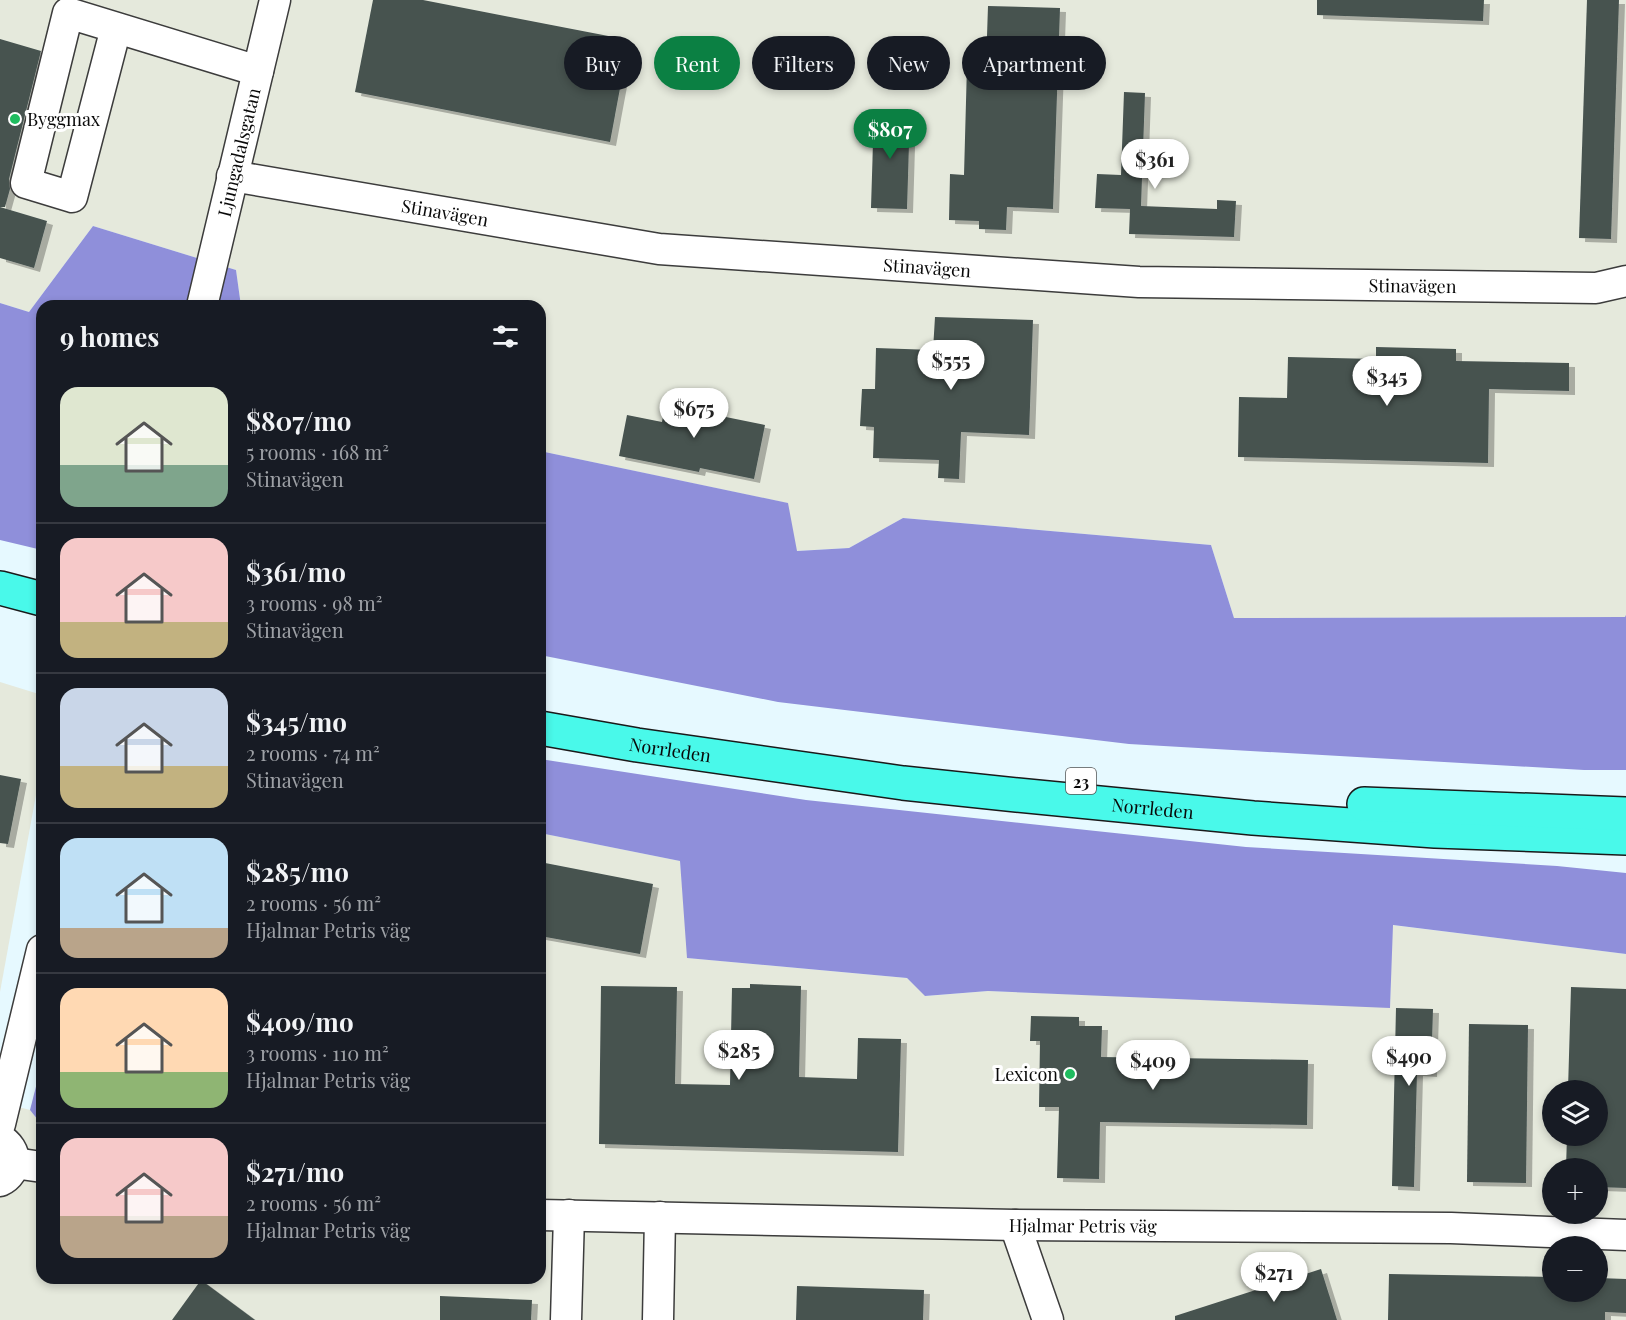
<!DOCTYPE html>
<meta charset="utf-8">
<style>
:root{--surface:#171b24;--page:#242831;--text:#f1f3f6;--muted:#9ea1a6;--line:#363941;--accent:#0b8043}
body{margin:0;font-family:"Playfair Display",serif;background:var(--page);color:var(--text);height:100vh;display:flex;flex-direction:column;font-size:22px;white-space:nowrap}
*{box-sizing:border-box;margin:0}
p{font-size:20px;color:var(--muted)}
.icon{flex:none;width:33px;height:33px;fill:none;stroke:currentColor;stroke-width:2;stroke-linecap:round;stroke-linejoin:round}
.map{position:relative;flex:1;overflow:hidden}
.sheet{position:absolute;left:36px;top:300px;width:510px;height:984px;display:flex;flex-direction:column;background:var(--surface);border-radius:18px;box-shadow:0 3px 9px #0003}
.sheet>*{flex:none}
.banner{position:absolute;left:564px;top:36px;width:570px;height:54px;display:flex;gap:12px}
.controls{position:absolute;left:1542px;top:1080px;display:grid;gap:12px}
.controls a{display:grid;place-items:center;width:66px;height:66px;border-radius:50%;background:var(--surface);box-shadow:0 3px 9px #0003;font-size:30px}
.price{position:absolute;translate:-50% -51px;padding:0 14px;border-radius:21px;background:#fff;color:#222;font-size:20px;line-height:39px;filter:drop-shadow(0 2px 3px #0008)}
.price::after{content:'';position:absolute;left:50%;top:36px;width:18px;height:14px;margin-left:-9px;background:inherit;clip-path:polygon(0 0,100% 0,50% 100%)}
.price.active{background:var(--accent);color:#fff}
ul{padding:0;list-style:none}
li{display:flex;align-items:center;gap:18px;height:150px;padding:0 24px}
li+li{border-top:2px solid var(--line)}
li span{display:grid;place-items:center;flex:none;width:168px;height:120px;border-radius:18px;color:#555}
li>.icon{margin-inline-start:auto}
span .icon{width:72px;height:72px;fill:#fffc;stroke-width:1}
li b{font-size:26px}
h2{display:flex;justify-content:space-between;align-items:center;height:72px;padding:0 24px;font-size:26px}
.pill{padding:0 21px;border-radius:27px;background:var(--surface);box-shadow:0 3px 9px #0003;font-size:21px;line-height:54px}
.pill.active{background:var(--accent);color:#fff}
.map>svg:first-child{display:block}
.industrial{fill:#e5e9dc;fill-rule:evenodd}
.forest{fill:#8f8fda}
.building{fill:#465250;filter:url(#shadow)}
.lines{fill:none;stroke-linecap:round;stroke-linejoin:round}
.minor-casing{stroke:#3c3c3c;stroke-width:33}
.highway-casing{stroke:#1a1a1a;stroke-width:36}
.minor{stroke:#fff;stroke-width:30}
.highway{stroke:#49f9ea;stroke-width:33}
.poi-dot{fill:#1fbc5f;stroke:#fff;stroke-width:2}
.labels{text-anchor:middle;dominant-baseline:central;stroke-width:6;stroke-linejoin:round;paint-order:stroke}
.shield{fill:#fff;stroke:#535353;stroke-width:1.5}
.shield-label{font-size:16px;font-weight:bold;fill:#090909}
.poi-label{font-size:18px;fill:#090909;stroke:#fff;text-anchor:start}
.street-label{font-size:18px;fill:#090909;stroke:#fff}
</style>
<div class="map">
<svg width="1626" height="1320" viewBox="0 0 1626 1320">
<defs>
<filter id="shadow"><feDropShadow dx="6" dy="4" stdDeviation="0" flood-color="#0004"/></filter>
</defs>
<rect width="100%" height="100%" fill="#e6f9ff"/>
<!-- industrial -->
<g class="industrial">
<path d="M 0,0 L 1626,0 L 1626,617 L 1234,618 L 1211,545 L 903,518 L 849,548 L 796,551 L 787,503 L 540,451 L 540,306 L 241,306 L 236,270 L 93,226 L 29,312 L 0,303 Z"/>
<path d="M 0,682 L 42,695 L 42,762 L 0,992 Z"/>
<path d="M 540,833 L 680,861 L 688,958 L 907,978 L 926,996 L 988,991 L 1390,1007 L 1392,925 L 1626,954 L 1626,1320 L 0,1320 L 0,1102 L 30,1110 L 42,1125 L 42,1278 L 540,1278 ZM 1552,1090 L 1598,1090 L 1598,1136 L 1552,1136 ZM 1552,1168 L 1598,1168 L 1598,1214 L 1552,1214 ZM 1552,1246 L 1598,1246 L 1598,1292 L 1552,1292 Z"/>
</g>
<!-- forest -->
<g class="forest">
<path d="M 93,226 L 236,270 L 241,306 L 42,306 L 42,550 L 0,540 L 0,303 L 29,312 Z"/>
<path d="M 540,451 L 788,503 L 797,551 L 849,548 L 903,518 L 1211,545 L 1234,618 L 1625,617 L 1626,615 L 1626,770 L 1584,770 L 1129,744 L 778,702 L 540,655 Z"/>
<path d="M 540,759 L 806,800 L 1246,847 L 1557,866 L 1626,873 L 1626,954 L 1393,925 L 1390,1008 L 988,991 L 925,996 L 907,978 L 687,958 L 680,861 L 540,833 Z"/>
<path d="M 42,1063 L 42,1125 L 30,1110 Z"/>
</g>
<!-- building -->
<g class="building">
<path d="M 373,0 L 423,0 L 629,40 L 610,142 L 355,92 Z"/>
<path d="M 1317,0 L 1484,0 L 1483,21 L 1317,15 Z"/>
<path d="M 1587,0 L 1619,0 L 1611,239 L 1579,238 Z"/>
<path d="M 988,6 L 1060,8 L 1053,209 L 1007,207 L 1006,230 L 979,229 L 979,221 L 949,220 L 950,174 L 964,175 L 967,65 L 986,66 Z"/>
<path d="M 0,39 L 41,51 L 9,179 L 10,189 L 5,207 L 0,207 Z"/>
<path d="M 1124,92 L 1145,93 L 1141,206 L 1217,209 L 1217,200 L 1236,201 L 1234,237 L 1129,234 L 1130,209 L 1095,208 L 1097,174 L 1121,175 Z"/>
<path d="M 874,110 L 910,111 L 907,209 L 871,208 Z"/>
<path d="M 0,207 L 47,221 L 34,268 L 0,258 Z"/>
<path d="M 935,317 L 1033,320 L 1029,435 L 961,432 L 959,479 L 938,478 L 939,460 L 873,458 L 874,427 L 860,426 L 862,389 L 875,389 L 876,348 L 933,350 Z"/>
<path d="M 1376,347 L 1456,349 L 1456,361 L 1569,363 L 1569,391 L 1489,389 L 1488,463 L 1238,457 L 1239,397 L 1287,398 L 1288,357 L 1376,359 Z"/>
<path d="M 667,394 L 713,404 L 711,414 L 765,425 L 754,479 L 700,468 L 699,472 L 619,456 L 627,415 L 662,422 Z"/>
<path d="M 0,775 L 21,779 L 8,844 L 0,843 Z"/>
<path d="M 540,862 L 653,884 L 640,954 L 540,936 Z"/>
<path d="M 750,984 L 801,986 L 799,1077 L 857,1079 L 858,1038 L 901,1039 L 898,1152 L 599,1144 L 601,986 L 677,987 L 675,1084 L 730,1085 L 732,988 L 750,988 Z"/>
<path d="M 1571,987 L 1626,989 L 1626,1188 L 1598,1187 L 1598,1168 L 1566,1168 L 1567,1136 L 1598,1136 L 1598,1090 L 1568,1090 Z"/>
<path d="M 1396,1008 L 1433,1009 L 1431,1073 L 1417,1072 L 1414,1187 L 1392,1186 Z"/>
<path d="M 1031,1016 L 1079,1017 L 1079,1026 L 1102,1026 L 1101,1057 L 1308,1060 L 1307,1125 L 1100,1122 L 1099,1179 L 1057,1178 L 1059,1107 L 1039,1107 L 1040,1041 L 1030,1041 Z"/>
<path d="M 1469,1024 L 1528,1025 L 1526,1183 L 1467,1182 Z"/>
<path d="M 1321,1269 L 1337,1320 L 1175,1320 L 1175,1316 Z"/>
<path d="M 1389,1274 L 1552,1277 L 1552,1292 L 1598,1292 L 1598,1278 L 1626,1279 L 1626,1313 L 1605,1312 L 1605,1320 L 1388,1320 Z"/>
<path d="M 201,1280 L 255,1320 L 172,1320 Z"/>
<path d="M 797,1286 L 924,1290 L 923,1320 L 796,1320 Z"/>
<path d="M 440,1296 L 532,1300 L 531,1320 L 440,1320 Z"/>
</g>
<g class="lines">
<defs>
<g id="minor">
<path d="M 116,28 L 72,197 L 26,183 L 68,13 L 258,71"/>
<path id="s1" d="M 232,176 L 659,249 L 1139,282 L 1596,288 L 1626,281"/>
<path id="s2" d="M 202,306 L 275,0"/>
<path d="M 0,1124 L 42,950"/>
<path d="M 0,1139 C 18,1149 19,1172 0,1181"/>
<path d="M 14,1163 L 42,1167"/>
<path id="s3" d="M 540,1215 L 1015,1225 L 1451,1228 L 1626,1235"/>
<path d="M 1015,1225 L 1048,1320"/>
<path d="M 566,1320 L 569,1215"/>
<path d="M 658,1320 L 660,1217"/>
</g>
<g id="highway">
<path d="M 0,588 L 42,599"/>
<path id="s4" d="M 540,728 L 637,745 L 903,783 L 1017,795 L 1253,818 L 1435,831 L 1626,838"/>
<path d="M 1364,804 L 1626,814"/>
</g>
</defs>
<!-- minor casing -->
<use href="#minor" class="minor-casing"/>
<!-- highway casing -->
<use href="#highway" class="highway-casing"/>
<!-- minor -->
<use href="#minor" class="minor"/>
<!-- highway -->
<use href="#highway" class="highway"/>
</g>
<!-- markers -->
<g class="poi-dot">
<circle cx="15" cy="119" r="6"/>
<circle cx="1070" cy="1074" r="6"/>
</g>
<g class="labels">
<!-- shield labels -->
<rect class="shield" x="1066" y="768" width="30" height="26" rx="4.5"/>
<g class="shield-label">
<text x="1081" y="781">23</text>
</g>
<!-- poi labels -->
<g class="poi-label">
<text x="27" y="119">Byggmax</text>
<text x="1058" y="1074" text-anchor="end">Lexicon</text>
</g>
<!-- street labels -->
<g class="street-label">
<text stroke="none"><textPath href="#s2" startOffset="158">Ljungadalsgatan</textPath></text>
<text stroke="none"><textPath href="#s1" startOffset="216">Stinavägen</textPath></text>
<text stroke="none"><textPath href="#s1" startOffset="702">Stinavägen</textPath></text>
<text stroke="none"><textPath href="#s1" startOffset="1188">Stinavägen</textPath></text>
<text stroke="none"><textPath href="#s4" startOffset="132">Norrleden</textPath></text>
<text stroke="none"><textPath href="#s4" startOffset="618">Norrleden</textPath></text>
<text stroke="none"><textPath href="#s3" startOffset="543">Hjalmar Petris väg</textPath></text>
</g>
</g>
</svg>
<div class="controls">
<a><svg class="icon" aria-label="layers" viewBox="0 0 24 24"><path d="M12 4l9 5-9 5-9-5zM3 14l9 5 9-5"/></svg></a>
<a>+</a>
<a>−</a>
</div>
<b class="price active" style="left:890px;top:160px">$807</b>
<b class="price" style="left:1155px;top:190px">$361</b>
<b class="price" style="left:951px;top:391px">$555</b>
<b class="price" style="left:1387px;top:407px">$345</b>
<b class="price" style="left:694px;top:439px">$675</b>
<b class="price" style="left:739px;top:1081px">$285</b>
<b class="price" style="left:1409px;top:1087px">$490</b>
<b class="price" style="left:1153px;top:1091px">$409</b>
<b class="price" style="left:1274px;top:1303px">$271</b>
<div class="banner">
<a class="pill">Buy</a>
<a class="pill active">Rent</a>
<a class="pill">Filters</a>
<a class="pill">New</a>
<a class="pill">Apartment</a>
</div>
<section class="sheet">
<h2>9 homes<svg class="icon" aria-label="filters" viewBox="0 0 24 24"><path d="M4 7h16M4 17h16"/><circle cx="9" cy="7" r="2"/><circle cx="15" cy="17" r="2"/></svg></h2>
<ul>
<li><span style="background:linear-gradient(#dfe7d0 65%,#7fa58c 0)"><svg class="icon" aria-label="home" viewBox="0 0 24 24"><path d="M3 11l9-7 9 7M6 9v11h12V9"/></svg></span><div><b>$807/mo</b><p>5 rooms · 168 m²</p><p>Stinavägen</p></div></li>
<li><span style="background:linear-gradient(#f6c9c9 70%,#c2b280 0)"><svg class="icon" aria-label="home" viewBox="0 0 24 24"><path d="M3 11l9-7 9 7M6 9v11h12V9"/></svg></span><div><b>$361/mo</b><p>3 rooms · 98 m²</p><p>Stinavägen</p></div></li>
<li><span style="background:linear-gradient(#c9d6e8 65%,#c2b280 0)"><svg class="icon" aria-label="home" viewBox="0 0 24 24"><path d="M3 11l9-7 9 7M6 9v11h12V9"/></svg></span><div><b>$345/mo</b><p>2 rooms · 74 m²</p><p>Stinavägen</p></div></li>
<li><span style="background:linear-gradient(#bfe0f5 75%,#b9a48a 0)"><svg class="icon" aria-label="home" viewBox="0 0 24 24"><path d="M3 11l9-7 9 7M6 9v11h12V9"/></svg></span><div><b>$285/mo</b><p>2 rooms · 56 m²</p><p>Hjalmar Petris väg</p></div></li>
<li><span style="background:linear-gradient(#ffd9b3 70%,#8fb573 0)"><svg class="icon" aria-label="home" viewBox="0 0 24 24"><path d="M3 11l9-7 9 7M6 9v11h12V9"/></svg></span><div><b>$409/mo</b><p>3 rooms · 110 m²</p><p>Hjalmar Petris väg</p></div></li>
<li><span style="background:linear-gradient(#f6c9c9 65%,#b9a48a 0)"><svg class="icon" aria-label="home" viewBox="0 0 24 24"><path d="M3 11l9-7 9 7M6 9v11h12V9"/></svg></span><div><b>$271/mo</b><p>2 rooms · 56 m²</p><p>Hjalmar Petris väg</p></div></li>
</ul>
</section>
</div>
